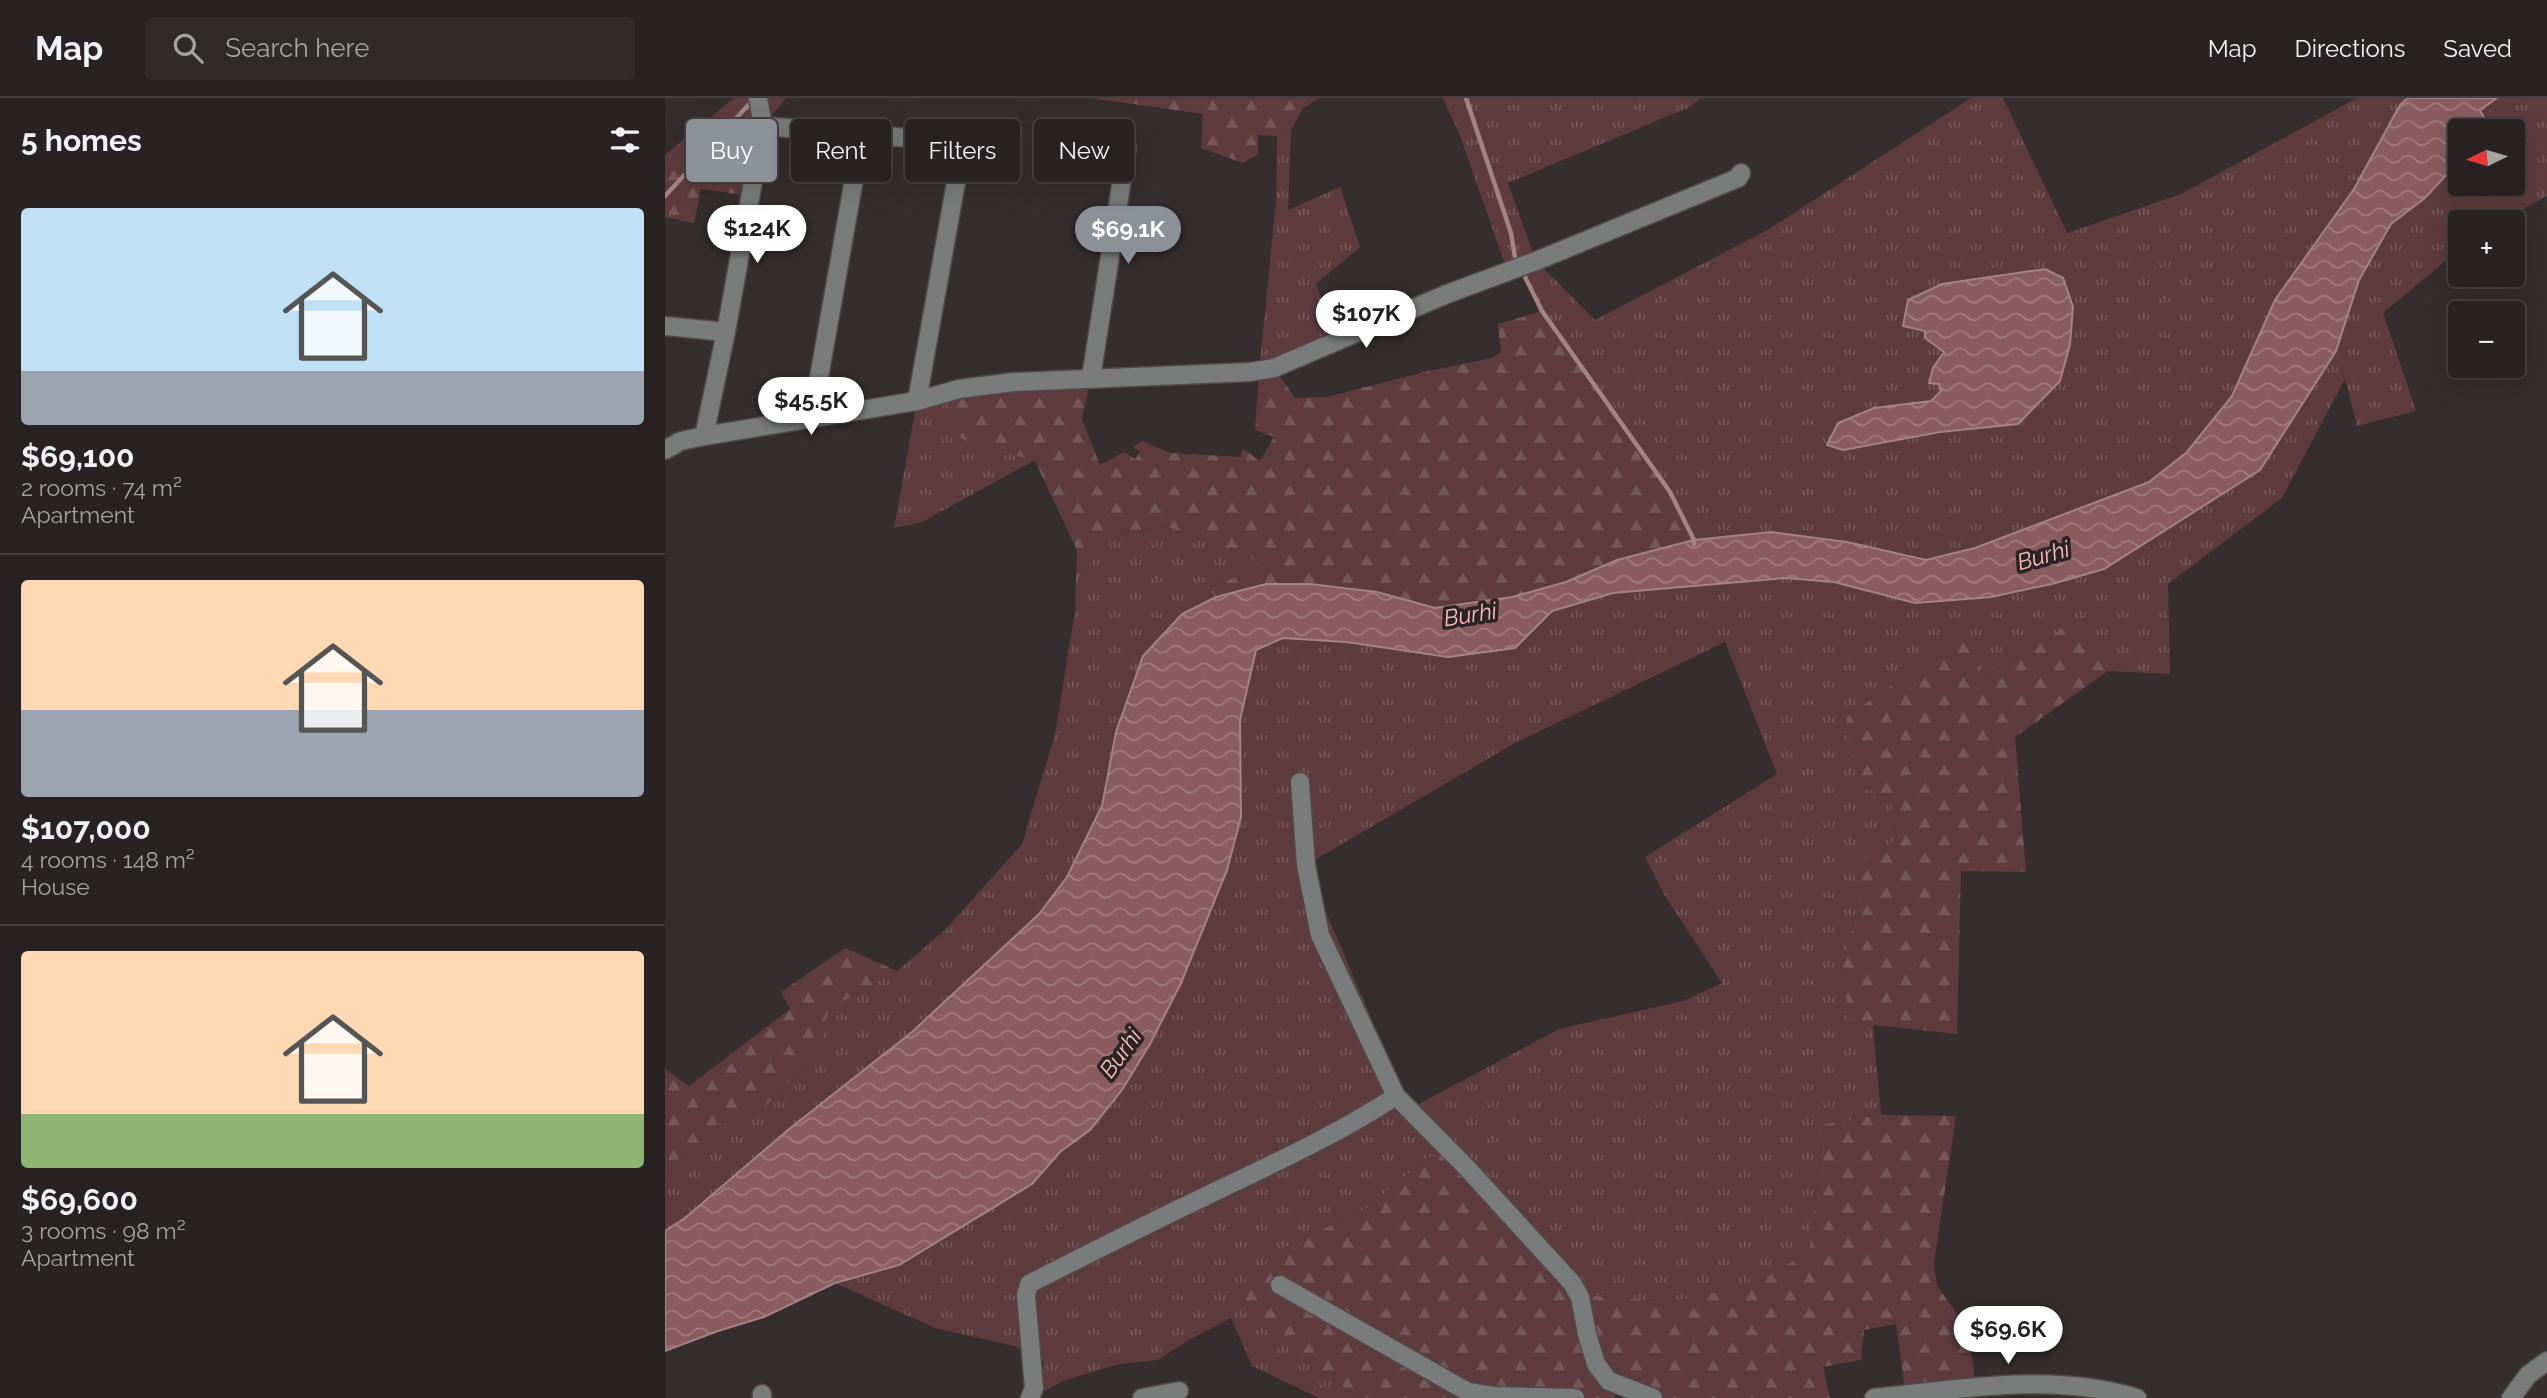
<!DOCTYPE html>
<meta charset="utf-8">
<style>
:root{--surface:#282222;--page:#302a2a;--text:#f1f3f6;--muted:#a5a4a5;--line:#443f40;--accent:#8c9099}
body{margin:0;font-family:Raleway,sans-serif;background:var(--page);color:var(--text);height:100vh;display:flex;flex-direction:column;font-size:26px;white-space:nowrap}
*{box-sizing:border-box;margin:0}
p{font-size:23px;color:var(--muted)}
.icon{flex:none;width:38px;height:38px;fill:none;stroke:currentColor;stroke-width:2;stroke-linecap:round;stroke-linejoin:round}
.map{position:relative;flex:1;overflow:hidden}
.panel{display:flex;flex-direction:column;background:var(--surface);width:665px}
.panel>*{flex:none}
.hud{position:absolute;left:21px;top:21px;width:665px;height:63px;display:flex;gap:14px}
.needle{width:46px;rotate:265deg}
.fabs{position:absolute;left:1783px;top:21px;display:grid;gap:14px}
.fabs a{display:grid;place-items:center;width:77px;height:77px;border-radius:7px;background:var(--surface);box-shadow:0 7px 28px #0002,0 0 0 2px var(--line);font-size:35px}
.price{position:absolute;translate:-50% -60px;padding:0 16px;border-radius:24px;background:#fff;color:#222;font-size:23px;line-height:46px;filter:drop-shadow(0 2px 4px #0008)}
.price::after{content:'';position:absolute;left:50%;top:42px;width:21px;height:16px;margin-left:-10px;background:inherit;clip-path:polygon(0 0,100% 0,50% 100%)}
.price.active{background:var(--accent);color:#fff}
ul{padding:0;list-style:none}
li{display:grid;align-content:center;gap:14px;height:371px;padding:0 21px}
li+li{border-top:2px solid var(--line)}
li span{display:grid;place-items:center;height:217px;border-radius:7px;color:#555}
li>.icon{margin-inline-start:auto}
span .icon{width:126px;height:126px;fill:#fffc;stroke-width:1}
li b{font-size:30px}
h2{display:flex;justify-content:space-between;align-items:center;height:84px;padding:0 21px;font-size:30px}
.chip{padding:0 24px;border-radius:7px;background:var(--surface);box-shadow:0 7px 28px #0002,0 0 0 2px var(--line);font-size:24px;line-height:63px}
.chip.active{background:var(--accent);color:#fff}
header{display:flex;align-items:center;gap:42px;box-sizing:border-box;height:98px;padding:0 35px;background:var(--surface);border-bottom:2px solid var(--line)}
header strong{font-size:33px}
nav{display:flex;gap:38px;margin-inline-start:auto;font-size:24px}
.search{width:490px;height:63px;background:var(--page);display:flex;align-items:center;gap:18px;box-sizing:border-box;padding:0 24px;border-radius:7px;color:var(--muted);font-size:26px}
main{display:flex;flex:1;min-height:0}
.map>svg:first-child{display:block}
.grass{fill:url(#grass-tufts);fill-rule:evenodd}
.forest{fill:url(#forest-firs)}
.water{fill:url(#water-waves);stroke:#a48385;stroke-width:2}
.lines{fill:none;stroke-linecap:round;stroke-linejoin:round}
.stream{stroke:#a48385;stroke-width:4.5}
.minor-casing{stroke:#51494a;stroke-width:21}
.minor{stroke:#797c7b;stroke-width:18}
.labels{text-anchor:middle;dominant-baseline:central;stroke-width:7;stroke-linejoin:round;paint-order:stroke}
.water-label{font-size:23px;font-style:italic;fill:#fcbec1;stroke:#2b2324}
</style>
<header>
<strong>Map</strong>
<div class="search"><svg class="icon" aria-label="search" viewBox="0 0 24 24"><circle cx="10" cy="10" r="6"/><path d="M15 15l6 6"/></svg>Search here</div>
<nav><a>Map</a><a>Directions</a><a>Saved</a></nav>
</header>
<main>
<section class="panel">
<h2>5 homes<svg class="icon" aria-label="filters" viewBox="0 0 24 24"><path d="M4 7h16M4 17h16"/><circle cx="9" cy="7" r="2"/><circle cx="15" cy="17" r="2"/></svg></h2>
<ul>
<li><span style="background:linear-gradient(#bfe0f5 75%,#9aa5b1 0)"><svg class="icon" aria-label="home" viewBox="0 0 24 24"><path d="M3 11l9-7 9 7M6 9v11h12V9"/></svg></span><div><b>$69,100</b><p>2 rooms · 74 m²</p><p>Apartment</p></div></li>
<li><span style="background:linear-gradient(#ffd9b3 60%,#9aa5b1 0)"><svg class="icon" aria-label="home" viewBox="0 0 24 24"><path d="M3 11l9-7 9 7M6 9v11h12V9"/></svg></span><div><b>$107,000</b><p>4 rooms · 148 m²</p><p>House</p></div></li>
<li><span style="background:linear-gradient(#ffd9b3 75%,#8fb573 0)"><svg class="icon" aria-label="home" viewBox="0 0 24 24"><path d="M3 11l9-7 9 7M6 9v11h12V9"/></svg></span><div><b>$69,600</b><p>3 rooms · 98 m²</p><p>Apartment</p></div></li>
</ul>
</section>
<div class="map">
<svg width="1882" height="1300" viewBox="0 0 1882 1300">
<defs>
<pattern id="grass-tufts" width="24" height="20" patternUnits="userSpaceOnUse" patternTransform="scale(1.75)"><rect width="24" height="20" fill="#5f3b3d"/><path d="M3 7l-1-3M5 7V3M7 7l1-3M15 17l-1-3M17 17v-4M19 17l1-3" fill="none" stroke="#765759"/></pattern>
<pattern id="forest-firs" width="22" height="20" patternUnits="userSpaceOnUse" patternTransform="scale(1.75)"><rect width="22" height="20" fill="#5f3b3d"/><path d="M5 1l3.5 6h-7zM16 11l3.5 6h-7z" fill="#765759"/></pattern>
<pattern id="water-waves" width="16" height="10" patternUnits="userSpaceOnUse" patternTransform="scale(1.75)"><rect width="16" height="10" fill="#8a5c5f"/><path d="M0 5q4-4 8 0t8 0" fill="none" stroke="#a07b7d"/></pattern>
</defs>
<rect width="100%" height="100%" fill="#352d2e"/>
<!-- grass -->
<g class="grass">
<path d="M 778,0 L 1036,0 L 1025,9 L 843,85 L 871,163 L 930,222 L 1104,131 L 1306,0 L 1338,0 L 1402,135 L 1516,96 L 1692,0 L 1743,0 L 1735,7 L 1689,91 L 1610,202 L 1569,294 L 1522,354 L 1484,383 L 1310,450 L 1261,462 L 1182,444 L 1106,434 L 1029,442 L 1005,394 L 877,213 L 860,180 L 842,172 L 794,35 Z"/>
<path d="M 1832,0 L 1882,0 L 1882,98 L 1834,124 L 1796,124 L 1795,151 L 1718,215 L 1751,313 L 1692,328 L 1680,281 L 1617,400 L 1503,486 L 1505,576 L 1443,573 L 1420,517 L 1320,578 L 1296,537 L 1226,698 L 1232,742 L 1190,769 L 1192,810 L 1177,873 L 1185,922 L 1208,927 L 1216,1017 L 1159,1026 L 1144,1154 L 1088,1187 L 1006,1204 L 921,1197 L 763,1059 L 702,1110 L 606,1156 L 586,1194 L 655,1271 L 693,1300 L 654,1300 L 587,1268 L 566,1220 L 524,1242 L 493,1262 L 454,1266 L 398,1283 L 374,1296 L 379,1263 L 349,1248 L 270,1230 L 170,1185 L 234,1167 L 367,1086 L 395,1054 L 425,1032 L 457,992 L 485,946 L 516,885 L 562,772 L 576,719 L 575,622 L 591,552 L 618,540 L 850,550 L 887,513 L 948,495 L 1120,480 L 1169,484 L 1250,505 L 1326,499 L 1387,486 L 1439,471 L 1671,253 L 1694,182 L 1726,126 L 1760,100 L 1795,62 L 1796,86 L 1848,86 L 1848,33 L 1822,33 L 1825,30 L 1814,12 ZM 1060,544 L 1112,676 L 980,759 L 1000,798 L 1057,885 L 1018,903 L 894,931 L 750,1008 L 737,990 L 723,960 L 641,767 L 852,644 Z"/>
<path d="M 626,32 L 623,112 L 675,89 L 695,149 L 651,186 L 671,243 L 594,273 L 611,104 L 612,38 Z"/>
<path d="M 275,296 L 288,311 L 296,341 L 370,362 L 257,424 L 229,430 L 252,303 Z"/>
<path d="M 503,429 L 584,458 L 597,470 L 544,489 L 551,499 L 517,516 L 451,634 L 437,708 L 402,779 L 373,816 L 247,934 L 123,1032 L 20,1120 L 0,1133 L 0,1085 L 10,1062 L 35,1049 L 52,1026 L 97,1012 L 154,953 L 163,911 L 232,873 L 280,832 L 357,746 L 390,636 L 410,513 L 411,482 L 443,445 L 464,432 Z"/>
</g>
<!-- forest -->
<g class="forest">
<path d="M 69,0 L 121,0 L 98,28 L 85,98 L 36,91 L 29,125 L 0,119 L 0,57 Z"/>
<path d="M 426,0 L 655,0 L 638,10 L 626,32 L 612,38 L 593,37 L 593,56 L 578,65 L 536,50 L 538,16 Z"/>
<path d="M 877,213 L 1005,394 L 1029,442 L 952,462 L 901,484 L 847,499 L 770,510 L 712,494 L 601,486 L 551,499 L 543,490 L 596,469 L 584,458 L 503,429 L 463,432 L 443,445 L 411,482 L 412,452 L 370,363 L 296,341 L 288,311 L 275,296 L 426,280 L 417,321 L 435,367 L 459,354 L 470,361 L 475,354 L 468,349 L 477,343 L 506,355 L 576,359 L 577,350 L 595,363 L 609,339 L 590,332 L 594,273 L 609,270 L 630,300 L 662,299 L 759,274 L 827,260 L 836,254 L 833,226 Z"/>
<path d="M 1421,516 L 1443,573 L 1350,639 L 1361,774 L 1296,773 L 1292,936 L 1208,927 L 1185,923 L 1177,873 L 1192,810 L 1189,769 L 1232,741 L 1226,698 L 1193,689 L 1181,620 L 1296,537 L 1320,578 Z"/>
<path d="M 180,850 L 232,873 L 164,911 L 154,953 L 97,1012 L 52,1026 L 35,1049 L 10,1062 L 0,1085 L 0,971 L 24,988 L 125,911 L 116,894 Z"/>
<path d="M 1216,1017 L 1291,1018 L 1269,1165 L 1272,1188 L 1303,1231 L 1311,1288 L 1240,1292 L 1231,1226 L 1199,1232 L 1196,1262 L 1158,1269 L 1165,1300 L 995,1300 L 955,1276 L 949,1300 L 693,1300 L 655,1271 L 575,1202 L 586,1193 L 606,1156 L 702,1110 L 763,1059 L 795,1055 L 921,1197 L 1006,1204 L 1087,1187 L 1144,1154 L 1159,1026 Z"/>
</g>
<!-- water -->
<g class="water">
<path d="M 1743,0 L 1832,0 L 1815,12 L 1825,31 L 1822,33 L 1796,33 L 1795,62 L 1760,100 L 1726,126 L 1694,182 L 1671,253 L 1595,372 L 1439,471 L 1387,486 L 1326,499 L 1250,505 L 1169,484 L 1120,480 L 948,495 L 887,513 L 850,550 L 783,559 L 681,544 L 618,540 L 591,552 L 575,622 L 576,719 L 562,772 L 516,885 L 485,946 L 457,992 L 425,1032 L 395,1054 L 367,1086 L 234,1167 L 170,1185 L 99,1219 L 53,1233 L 0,1253 L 0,1133 L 20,1120 L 123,1032 L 247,934 L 374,816 L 402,779 L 437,708 L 451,634 L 478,558 L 517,516 L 551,499 L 601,486 L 645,486 L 712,494 L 770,510 L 847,499 L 901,484 L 952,462 L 1029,442 L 1106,434 L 1182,444 L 1261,462 L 1310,450 L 1484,384 L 1522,354 L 1567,298 L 1610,202 L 1689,91 L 1735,7 Z"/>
<path d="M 1380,171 L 1398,180 L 1408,209 L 1405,246 L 1395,283 L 1353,326 L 1275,334 L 1178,352 L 1162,347 L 1173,325 L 1209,310 L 1266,303 L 1276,293 L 1274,286 L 1264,285 L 1268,270 L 1279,254 L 1260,240 L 1260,233 L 1238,228 L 1243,202 L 1277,186 Z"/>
</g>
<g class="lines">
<!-- stream -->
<g class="stream">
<path d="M 801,0 L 846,135 L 850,159"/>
<path d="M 0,98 L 86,4"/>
<path d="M 860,179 L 877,213 L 1005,394 L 1029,442 L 1029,446"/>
</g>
<defs>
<g id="minor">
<path d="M 98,28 L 197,36 L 147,319"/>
<path d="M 197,36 L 298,45 L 252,303"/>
<path d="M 0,228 L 61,234"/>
<path d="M 426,280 L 462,49"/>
<path d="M 39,338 L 61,234 L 98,28 L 93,0"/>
<path d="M 0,352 L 16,343 L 39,338 L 252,303 L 294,291 L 349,284 L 585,274 L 609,270 L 782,196 L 871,163 L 1073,80 L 1076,75"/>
<path d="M 635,684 L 641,767 L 655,837 L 731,998 L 802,1070 L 907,1185 L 915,1199 L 922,1236 L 931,1266 L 944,1283 L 988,1300"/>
<path d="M 615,1187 L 803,1294 L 829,1298 L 910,1300"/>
<path d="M 97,1296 L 97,1300"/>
<path d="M 365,1300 L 369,1290 L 361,1197 L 364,1186 C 423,1156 482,1126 541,1098 C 605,1067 672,1037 731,998"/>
<path d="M 477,1300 L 514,1293"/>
<path d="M 1209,1300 C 1295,1291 1388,1274 1472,1300"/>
<path d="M 1846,1300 L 1863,1277 L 1882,1263"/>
</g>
</defs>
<!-- minor casing -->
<use href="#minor" class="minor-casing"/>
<!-- minor -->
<use href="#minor" class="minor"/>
</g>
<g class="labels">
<!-- water labels -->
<g class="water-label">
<text transform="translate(1378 457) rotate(-16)">Burhi</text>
<text transform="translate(805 516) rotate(-9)">Burhi</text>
<text transform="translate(455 955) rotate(-54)">Burhi</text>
</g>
</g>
</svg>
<div class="fabs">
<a><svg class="needle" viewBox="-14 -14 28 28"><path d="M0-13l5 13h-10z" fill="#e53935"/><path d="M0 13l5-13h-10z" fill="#a5a4a5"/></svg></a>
<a>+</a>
<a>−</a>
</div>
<b class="price" style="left:92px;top:167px">$124K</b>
<b class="price active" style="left:463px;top:168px">$69.1K</b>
<b class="price" style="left:701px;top:252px">$107K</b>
<b class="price" style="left:146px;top:339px">$45.5K</b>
<b class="price" style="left:1343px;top:1268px">$69.6K</b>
<div class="hud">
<a class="chip active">Buy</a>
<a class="chip">Rent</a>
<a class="chip">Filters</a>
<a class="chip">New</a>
</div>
</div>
</main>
